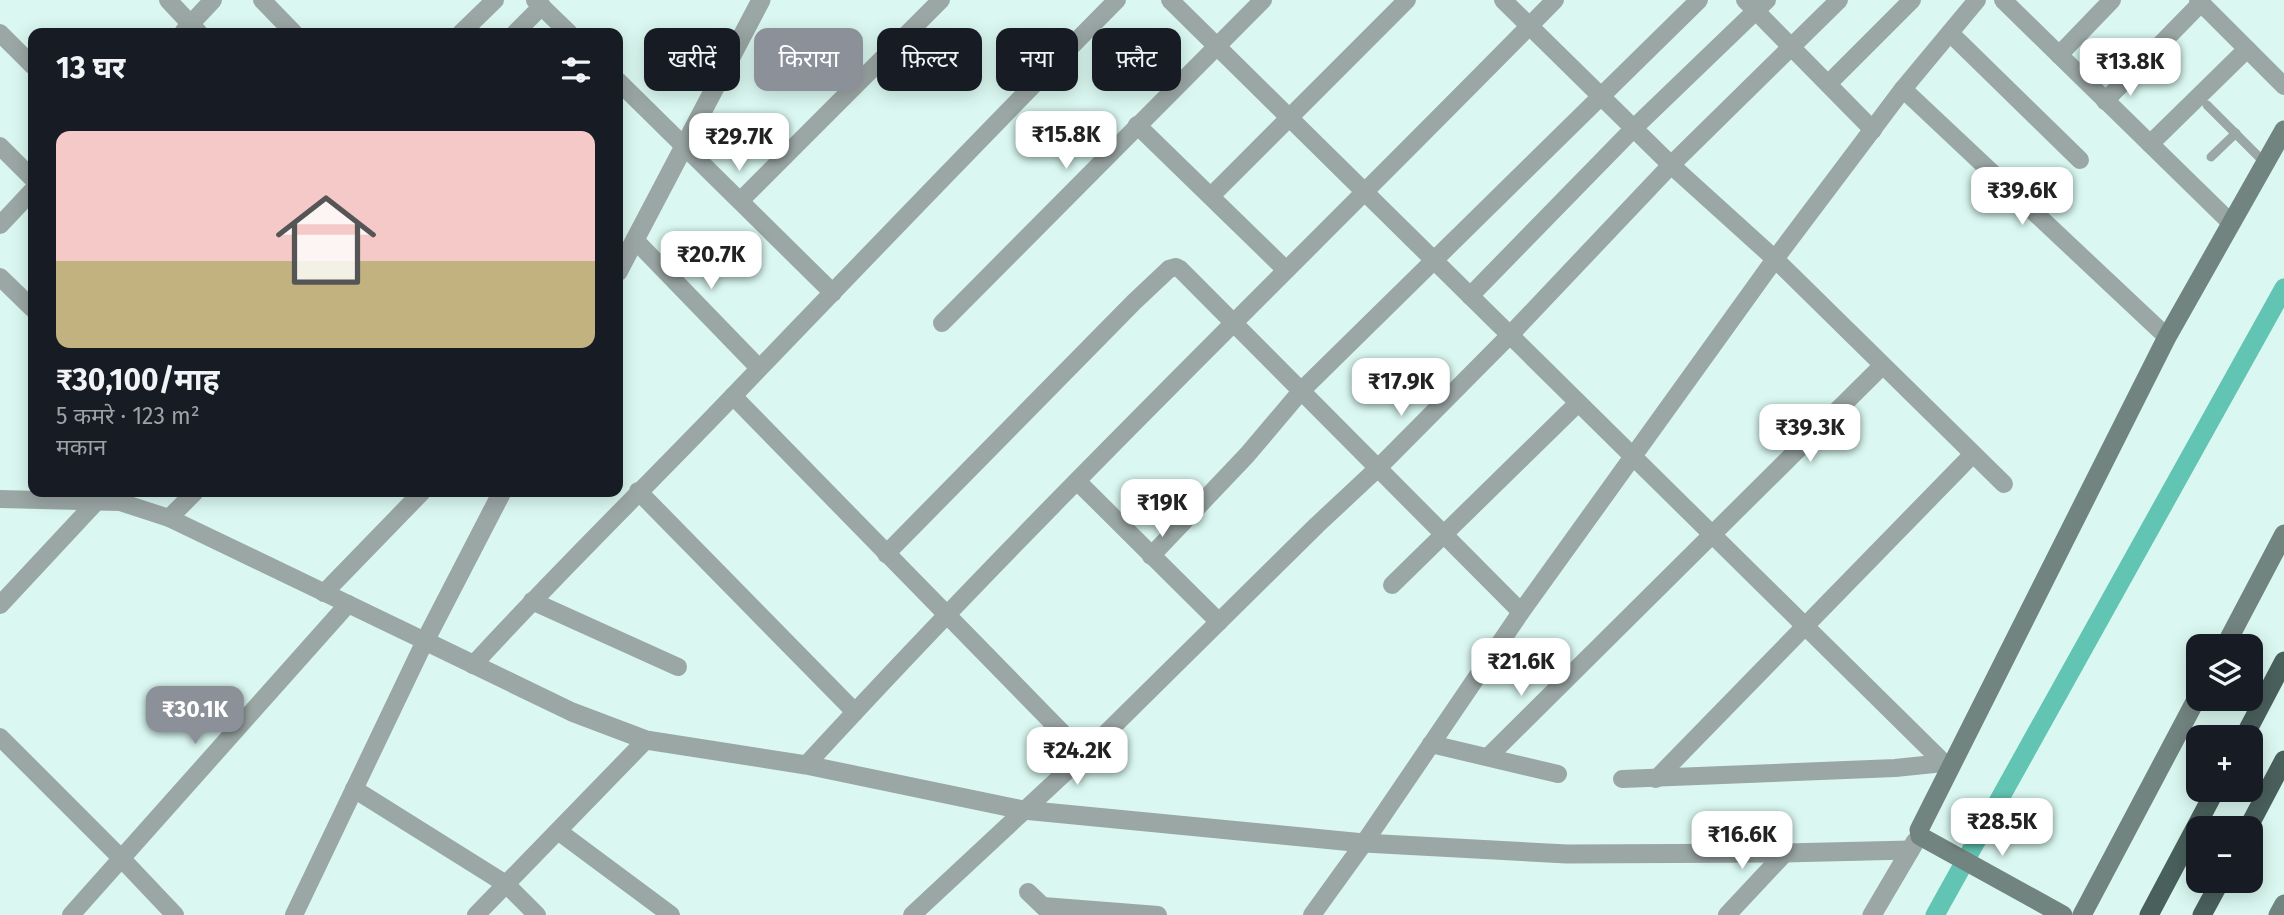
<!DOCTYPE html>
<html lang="hi">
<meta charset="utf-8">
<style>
:root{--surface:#171b24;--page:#20242c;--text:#f1f3f6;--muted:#9ea1a6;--accent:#8c9099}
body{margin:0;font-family:"Fira Sans","Noto Sans Devanagari",sans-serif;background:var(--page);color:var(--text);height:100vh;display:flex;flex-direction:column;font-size:26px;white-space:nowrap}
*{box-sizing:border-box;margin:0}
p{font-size:23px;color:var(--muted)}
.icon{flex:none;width:38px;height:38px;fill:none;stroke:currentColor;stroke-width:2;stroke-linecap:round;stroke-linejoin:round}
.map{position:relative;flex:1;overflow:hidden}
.panel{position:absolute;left:28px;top:28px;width:595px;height:469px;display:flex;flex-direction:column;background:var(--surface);border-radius:14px;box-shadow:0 4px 18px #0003}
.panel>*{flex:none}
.top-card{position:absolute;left:644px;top:28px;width:665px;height:63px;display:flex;gap:14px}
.controls{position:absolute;left:2186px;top:634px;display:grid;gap:14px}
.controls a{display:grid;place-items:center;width:77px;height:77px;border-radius:14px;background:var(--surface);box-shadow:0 4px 18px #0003;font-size:35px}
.price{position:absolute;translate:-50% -60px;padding:0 16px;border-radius:14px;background:#fff;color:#222;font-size:23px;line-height:46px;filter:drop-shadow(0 2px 4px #0008)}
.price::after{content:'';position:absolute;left:50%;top:42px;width:21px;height:16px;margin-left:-10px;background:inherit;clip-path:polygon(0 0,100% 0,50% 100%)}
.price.current{background:var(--accent);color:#fff}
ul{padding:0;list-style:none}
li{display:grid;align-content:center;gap:14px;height:371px;padding:0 28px}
li span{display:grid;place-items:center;height:217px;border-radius:14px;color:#555}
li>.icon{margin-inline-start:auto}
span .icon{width:126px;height:126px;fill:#fffc;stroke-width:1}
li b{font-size:30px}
h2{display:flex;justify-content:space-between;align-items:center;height:84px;padding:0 28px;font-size:30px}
.chip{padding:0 24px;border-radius:14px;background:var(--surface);box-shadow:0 4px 18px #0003;font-size:24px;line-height:63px}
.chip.current{background:var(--accent);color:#fff}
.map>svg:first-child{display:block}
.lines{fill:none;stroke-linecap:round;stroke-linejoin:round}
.canal{stroke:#62c4b3;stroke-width:19}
.service{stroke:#9ba7a5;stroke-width:9}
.minor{stroke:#9ba7a5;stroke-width:18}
.tertiary{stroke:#9ba7a5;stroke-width:19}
.secondary{stroke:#728480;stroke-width:19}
.trunk{stroke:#4a605c;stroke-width:19}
</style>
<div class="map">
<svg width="2284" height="915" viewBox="0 0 2284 915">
<rect width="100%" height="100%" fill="#daf8f1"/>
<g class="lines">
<!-- canal -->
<path class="canal" d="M 1935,915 L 2284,288"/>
<!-- service -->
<g class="service">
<path d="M 2207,105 L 2265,163"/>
<path d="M 2211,157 L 2236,133"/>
</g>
<!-- minor -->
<g class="minor">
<path d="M 168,0 L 199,33"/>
<path d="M 262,0 L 294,33"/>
<path d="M 535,0 L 569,33"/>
<path d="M 1170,0 L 1950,769"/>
<path d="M 1503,0 L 1671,165 L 1775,259 L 2004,484"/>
<path d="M 1745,0 L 1873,130"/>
<path d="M 2003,0 L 2231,223"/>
<path d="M 2198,0 L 2284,86"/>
<path d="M 184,31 L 213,0"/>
<path d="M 0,33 L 33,66"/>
<path d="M 461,33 L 495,0"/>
<path d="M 515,33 L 542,6"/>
<path d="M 1950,33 L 2080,160"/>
<path d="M 2059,55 L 2112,0"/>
<path d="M 618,81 L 833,293"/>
<path d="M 1828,84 L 1912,0"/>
<path d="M 1903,89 L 2167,337"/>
<path d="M 2105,101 L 2201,3"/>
<path d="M 1137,125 L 1285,269"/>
<path d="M 2150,144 L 2247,49"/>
<path d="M 0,146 L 33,179"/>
<path d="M 1211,196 L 1407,0"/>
<path d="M 740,201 L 941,0"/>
<path d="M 0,225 L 33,190"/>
<path d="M 635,240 L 759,368"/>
<path d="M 0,277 L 33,309"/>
<path d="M 1470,296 L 1635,127 L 1767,0"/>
<path d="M 942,323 L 1263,0"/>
<path d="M 733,396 L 1084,755"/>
<path d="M 1078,482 L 1219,622"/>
<path d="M 638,491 L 855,712"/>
<path d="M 0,499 L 120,502 L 169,518 L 425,641 L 294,915"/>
<path d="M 169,518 L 195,492"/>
<path d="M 886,554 L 1134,302 L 1169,269 L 1176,267 L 1180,269 L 1521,612"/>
<path d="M 1151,556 L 1247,455 L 1302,390 L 1699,0"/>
<path d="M 1392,585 L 1578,403"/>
<path d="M 324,593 L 422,492"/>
<path d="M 532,601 L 678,667"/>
<path d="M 0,605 L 97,501"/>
<path d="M 473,665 C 558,572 648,485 734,395 C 861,263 988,130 1117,0"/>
<path d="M 0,737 L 121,858 L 175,915"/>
<path d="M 1431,744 L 1558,774"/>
<path d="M 1488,757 L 1882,366"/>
<path d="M 806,765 C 1047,502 1305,255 1555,0"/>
<path d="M 1622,779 L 1895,768 L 1944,763"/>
<path d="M 1656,779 L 1973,454"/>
<path d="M 354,789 L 506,884 L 537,915"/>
<path d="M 558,831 L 671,915"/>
<path d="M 1028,892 L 1050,913"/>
<path d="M 1043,906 L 1158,915"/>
<path d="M 71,915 L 348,604"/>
<path d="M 476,915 L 646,740"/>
<path d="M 912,915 L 1084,755 L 1317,525 L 1378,468 L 1510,335 L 1671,165 L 1839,0"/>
<path d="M 1312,915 L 1364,843 L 1521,612 L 1775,259 L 1903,89 L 1977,0"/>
<path d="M 1727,915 L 1785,853"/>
</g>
<!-- tertiary -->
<g class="tertiary">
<path d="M 618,272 L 761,0"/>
<path d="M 502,492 L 425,641 L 572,712 L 646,740 L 806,765 L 1023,810 L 1364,843 L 1567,854 L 1785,853 L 1910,850"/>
<path d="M 1872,915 L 1915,842"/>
</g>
<!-- secondary -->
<g class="secondary">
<path d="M 2225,646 L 2284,534"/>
<path d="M 2063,915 L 1920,836 L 1919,830 L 2167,337 L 2284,130"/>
<path d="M 2082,915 L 2198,696"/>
<path d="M 2278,915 L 2284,904"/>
</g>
<!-- trunk -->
<g class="trunk">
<path d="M 2244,737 L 2284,661"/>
<path d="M 2248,828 L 2284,760"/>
<path d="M 2149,915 L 2216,789"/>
<path d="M 2202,915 L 2221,880"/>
</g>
</g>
</svg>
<div class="controls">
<a><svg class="icon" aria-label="layers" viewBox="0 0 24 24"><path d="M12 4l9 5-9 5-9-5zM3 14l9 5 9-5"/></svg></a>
<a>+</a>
<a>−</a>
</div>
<b class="price" style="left:2130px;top:98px">₹13.8K</b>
<b class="price" style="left:1066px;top:171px">₹15.8K</b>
<b class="price" style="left:739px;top:173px">₹29.7K</b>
<b class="price" style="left:2022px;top:227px">₹39.6K</b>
<b class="price" style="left:711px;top:291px">₹20.7K</b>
<b class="price" style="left:1401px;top:418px">₹17.9K</b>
<b class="price" style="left:1810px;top:464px">₹39.3K</b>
<b class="price" style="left:1162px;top:539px">₹19K</b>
<b class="price" style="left:1521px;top:698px">₹21.6K</b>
<b class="price current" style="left:195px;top:746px">₹30.1K</b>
<b class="price" style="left:1077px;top:787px">₹24.2K</b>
<b class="price" style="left:2002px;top:858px">₹28.5K</b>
<b class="price" style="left:1742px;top:871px">₹16.6K</b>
<div class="top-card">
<a class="chip">खरीदें</a>
<a class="chip current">किराया</a>
<a class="chip">फ़िल्टर</a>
<a class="chip">नया</a>
<a class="chip">फ़्लैट</a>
</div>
<section class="panel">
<h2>13 घर<svg class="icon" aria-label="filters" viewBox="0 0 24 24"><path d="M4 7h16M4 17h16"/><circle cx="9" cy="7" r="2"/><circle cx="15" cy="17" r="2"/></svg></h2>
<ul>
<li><span style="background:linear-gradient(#f6c9c9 60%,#c2b280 0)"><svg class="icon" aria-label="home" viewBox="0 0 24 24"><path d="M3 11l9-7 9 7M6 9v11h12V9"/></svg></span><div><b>₹30,100/माह</b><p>5 कमरे · 123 m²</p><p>मकान</p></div></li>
</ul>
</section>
</div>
